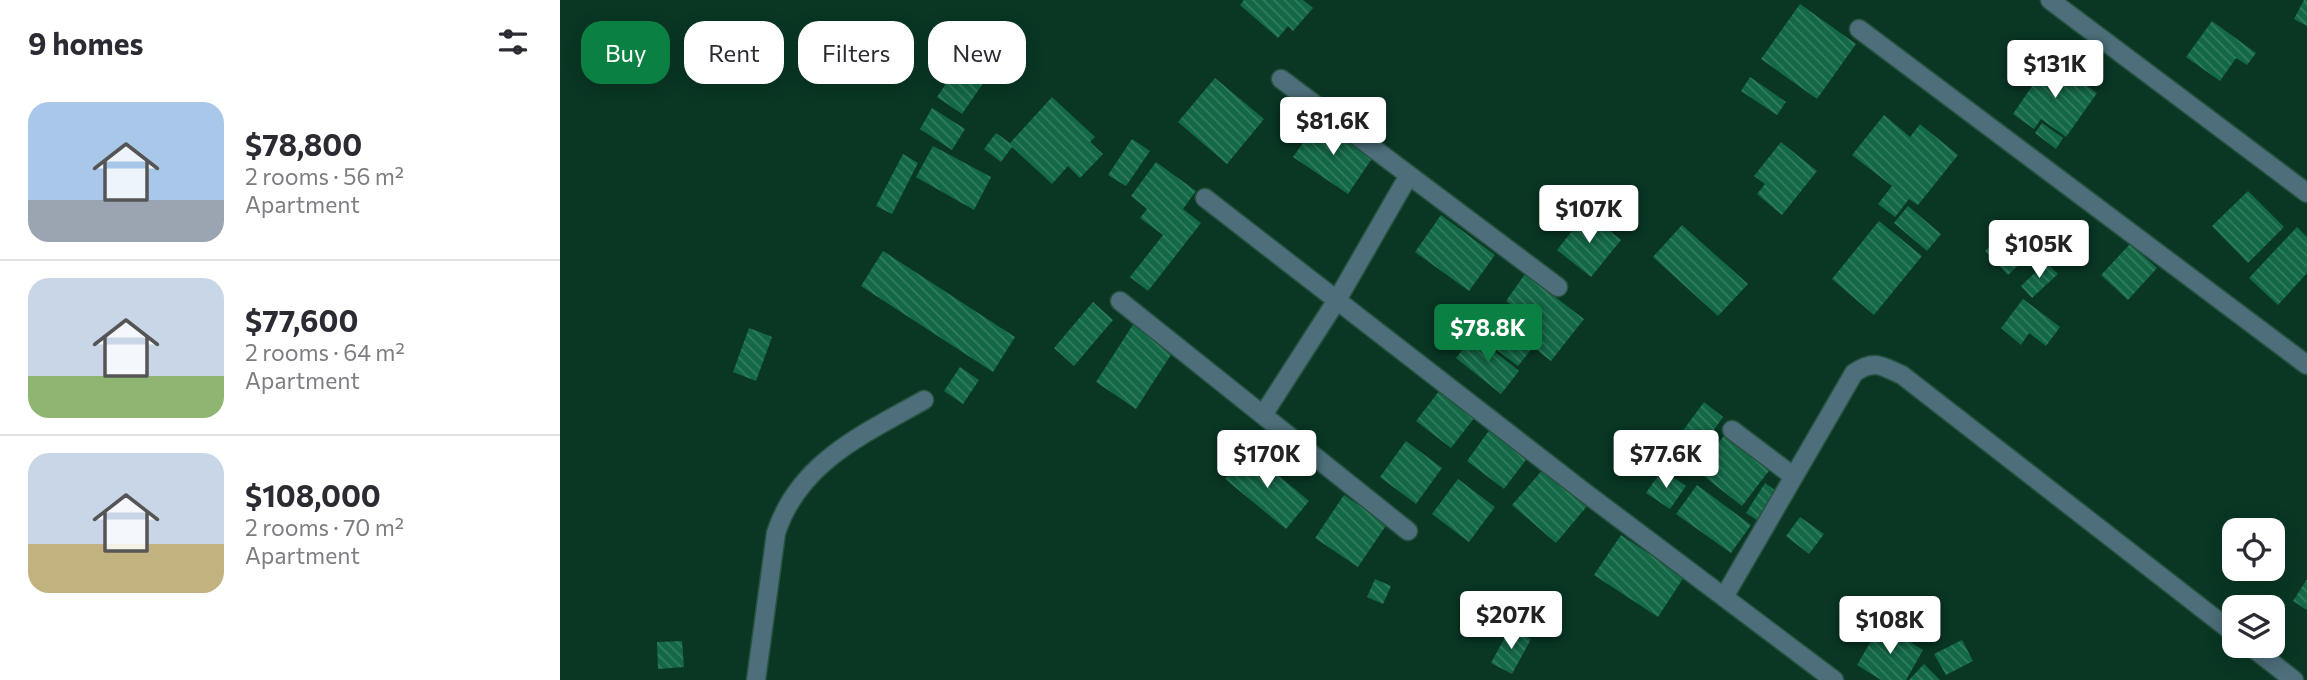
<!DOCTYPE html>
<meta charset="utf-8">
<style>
:root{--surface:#fff;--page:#f2f2f3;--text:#2b2b33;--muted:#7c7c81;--line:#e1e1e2;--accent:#0b8043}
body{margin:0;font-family:Commissioner,sans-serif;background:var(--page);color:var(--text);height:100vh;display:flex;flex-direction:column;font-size:26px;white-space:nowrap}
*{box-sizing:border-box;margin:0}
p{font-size:23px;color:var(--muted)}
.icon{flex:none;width:38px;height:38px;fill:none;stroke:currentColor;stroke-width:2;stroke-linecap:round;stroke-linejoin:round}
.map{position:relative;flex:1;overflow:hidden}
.side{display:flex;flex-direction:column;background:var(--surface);width:560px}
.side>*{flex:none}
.guide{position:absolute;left:21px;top:21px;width:665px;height:63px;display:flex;gap:14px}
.buttons{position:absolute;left:1662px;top:518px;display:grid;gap:14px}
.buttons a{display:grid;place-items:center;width:63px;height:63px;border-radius:14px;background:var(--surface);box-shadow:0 4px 18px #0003;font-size:35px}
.price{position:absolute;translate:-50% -60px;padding:0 16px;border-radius:7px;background:#fff;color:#222;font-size:23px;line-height:46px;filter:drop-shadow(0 2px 4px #0008)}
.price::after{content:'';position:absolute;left:50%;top:42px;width:21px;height:16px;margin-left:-10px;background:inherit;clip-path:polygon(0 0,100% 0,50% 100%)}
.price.active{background:var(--accent);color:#fff}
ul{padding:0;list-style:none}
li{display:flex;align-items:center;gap:21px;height:175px;padding:0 28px}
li+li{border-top:2px solid var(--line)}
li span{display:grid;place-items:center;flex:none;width:196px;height:140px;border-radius:21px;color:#555}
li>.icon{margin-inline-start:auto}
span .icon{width:84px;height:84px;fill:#fffc;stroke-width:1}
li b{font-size:30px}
h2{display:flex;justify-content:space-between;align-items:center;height:84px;padding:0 28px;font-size:30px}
.pill{padding:0 24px;border-radius:21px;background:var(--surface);box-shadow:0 4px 18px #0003;font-size:24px;line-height:63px}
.pill.active{background:var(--accent);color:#fff}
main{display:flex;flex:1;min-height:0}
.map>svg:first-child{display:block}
.building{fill:url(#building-back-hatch)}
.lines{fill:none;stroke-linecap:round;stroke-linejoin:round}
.minor-casing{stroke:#265340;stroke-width:21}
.minor{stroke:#4d6e7a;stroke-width:18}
</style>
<main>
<section class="side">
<h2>9 homes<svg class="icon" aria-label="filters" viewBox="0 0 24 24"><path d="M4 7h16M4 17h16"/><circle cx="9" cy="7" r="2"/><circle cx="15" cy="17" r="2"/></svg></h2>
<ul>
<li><span style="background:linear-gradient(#a9c7e8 70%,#9aa5b1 0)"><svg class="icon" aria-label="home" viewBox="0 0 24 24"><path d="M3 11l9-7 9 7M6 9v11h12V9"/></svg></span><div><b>$78,800</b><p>2 rooms · 56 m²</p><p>Apartment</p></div></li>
<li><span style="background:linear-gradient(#c9d6e8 70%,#8fb573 0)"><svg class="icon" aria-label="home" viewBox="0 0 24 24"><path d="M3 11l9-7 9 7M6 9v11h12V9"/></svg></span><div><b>$77,600</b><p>2 rooms · 64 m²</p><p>Apartment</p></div></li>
<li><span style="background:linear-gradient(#c9d6e8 65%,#c2b280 0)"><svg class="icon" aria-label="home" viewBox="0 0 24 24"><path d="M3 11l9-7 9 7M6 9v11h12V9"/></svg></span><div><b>$108,000</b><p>2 rooms · 70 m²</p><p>Apartment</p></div></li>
</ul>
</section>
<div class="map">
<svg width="1747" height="680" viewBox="0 0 1747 680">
<defs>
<pattern id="building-back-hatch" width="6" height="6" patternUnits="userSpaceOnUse" patternTransform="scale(1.75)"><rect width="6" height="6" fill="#136846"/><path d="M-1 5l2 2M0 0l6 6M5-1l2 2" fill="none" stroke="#347e60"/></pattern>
</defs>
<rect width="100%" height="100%" fill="#093724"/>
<!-- building -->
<g class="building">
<path d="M 684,0 L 743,0 L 753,8 L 733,31 L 728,26 L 718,38 L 680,5 Z"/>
<path d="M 1744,0 L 1747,0 L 1747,26 L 1734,19 Z"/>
<path d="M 1240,4 L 1296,44 L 1257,99 L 1201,59 Z"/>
<path d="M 1652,21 L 1696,53 L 1687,65 L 1676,58 L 1660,81 L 1626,57 Z"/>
<path d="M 419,34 L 466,66 L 458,78 L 437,63 L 402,114 L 377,97 Z"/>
<path d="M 1490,60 L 1537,93 L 1506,137 L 1481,119 L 1474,129 L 1453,114 Z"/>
<path d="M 1190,77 L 1226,102 L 1217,115 L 1181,91 Z"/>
<path d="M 655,78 L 704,119 L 667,164 L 618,122 Z"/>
<path d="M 492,97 L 535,137 L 530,142 L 543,154 L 520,178 L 508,166 L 492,184 L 452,147 L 441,162 L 424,149 L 436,133 L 450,143 Z"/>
<path d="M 372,108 L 405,129 L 392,150 L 360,129 Z"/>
<path d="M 1324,115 L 1350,137 L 1360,124 L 1398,155 L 1358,205 L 1349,199 L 1335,217 L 1318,204 L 1332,186 L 1292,155 Z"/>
<path d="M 759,120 L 813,157 L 788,194 L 733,157 Z"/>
<path d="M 1482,123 L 1503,138 L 1496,149 L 1475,133 Z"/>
<path d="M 572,139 L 590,151 L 566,186 L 548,175 Z"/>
<path d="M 1221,142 L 1257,171 L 1222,215 L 1197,194 L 1205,184 L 1194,176 Z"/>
<path d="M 373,146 L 431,177 L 414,210 L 356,177 Z"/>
<path d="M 343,154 L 358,163 L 332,214 L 316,206 Z"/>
<path d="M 596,162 L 636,191 L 623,209 L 641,223 L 588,291 L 570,277 L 603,235 L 580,218 L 587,209 L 571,196 Z"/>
<path d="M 1688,191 L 1724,227 L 1688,263 L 1652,226 Z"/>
<path d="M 1348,206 L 1381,234 L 1367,251 L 1334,223 Z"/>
<path d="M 1027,212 L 1061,240 L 1031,277 L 997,250 Z"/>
<path d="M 881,215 L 935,255 L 909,291 L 855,252 Z"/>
<path d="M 1319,221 L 1362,256 L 1314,315 L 1272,279 Z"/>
<path d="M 1455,224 L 1477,248 L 1448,275 L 1425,251 Z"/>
<path d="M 1122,225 L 1188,284 L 1158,316 L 1093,257 Z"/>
<path d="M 1737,227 L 1747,237 L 1747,273 L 1718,305 L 1689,278 Z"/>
<path d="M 1508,232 L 1519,241 L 1497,266 L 1486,257 Z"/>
<path d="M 1570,244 L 1597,268 L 1568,300 L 1541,275 Z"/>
<path d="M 323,251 L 455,337 L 433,372 L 301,286 Z"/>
<path d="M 1486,262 L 1498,274 L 1472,298 L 1461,286 Z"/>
<path d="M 965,274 L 1024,319 L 991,361 L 973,347 L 958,366 L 929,344 L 956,308 L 946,301 Z"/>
<path d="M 1463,299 L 1500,327 L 1486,346 L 1469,333 L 1461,345 L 1441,328 Z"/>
<path d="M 533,302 L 553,320 L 514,366 L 494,348 Z"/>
<path d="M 574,323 L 614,350 L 576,409 L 536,382 Z"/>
<path d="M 189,328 L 212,337 L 196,381 L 173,372 Z"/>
<path d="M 914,335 L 959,371 L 941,394 L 896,358 Z"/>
<path d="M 400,367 L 419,380 L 403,404 L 384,391 Z"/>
<path d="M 883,386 L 918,413 L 891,448 L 856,421 Z"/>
<path d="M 1144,402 L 1163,417 L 1136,455 L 1116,440 Z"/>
<path d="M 933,425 L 971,453 L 944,489 L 907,461 Z"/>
<path d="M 1166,433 L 1211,468 L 1182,506 L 1137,471 Z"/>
<path d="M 846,441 L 882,468 L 856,504 L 820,477 Z"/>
<path d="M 688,450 L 749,501 L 726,529 L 665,479 Z"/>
<path d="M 985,467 L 1028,505 L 996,543 L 952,505 Z"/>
<path d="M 1102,470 L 1126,486 L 1110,509 L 1086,493 Z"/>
<path d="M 898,479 L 935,507 L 909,542 L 872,514 Z"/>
<path d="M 1205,483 L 1219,493 L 1200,522 L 1186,513 Z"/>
<path d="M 1137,485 L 1191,525 L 1171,553 L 1116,514 Z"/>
<path d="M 784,495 L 827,524 L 798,567 L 755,538 Z"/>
<path d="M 1240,517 L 1264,534 L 1249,554 L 1226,536 Z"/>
<path d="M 1061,535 L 1124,577 L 1098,617 L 1034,575 Z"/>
<path d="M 815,579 L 831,586 L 823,604 L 807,597 Z"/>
<path d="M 1747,579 L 1747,610 L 1733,601 Z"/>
<path d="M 1321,624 L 1363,650 L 1346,680 L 1321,680 L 1297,665 Z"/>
<path d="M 950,628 L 971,639 L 952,674 L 931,663 Z"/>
<path d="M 1402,640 L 1413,661 L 1386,675 L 1374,654 Z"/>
<path d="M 122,641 L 124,667 L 98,669 L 97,642 Z"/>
<path d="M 1364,664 L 1380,680 L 1349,680 Z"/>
</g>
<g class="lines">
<defs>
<g id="minor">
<path d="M 1490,0 L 1747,193"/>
<path d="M 1299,29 L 1747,365"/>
<path d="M 721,79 L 998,287"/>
<path d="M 645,198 L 1023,491 L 1274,680"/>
<path d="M 560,301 L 848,531"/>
<path d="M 703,415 L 777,300 L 849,175"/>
<path d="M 1172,430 L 1233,476"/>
<path d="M 1164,597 L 1294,373 C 1315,359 1321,366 1342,375 L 1675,634"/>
<path d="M 1690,646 L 1734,680"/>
<path d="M 196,680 L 216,533 C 239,462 304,434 364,400"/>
</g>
</defs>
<!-- minor casing -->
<use href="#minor" class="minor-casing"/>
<!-- minor -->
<use href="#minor" class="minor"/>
</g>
</svg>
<div class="buttons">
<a><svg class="icon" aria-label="locate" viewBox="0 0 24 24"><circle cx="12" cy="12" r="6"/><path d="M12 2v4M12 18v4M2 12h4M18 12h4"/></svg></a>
<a><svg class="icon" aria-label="layers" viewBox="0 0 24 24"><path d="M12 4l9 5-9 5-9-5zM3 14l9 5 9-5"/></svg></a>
</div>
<b class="price" style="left:1495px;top:100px">$131K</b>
<b class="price" style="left:773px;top:157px">$81.6K</b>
<b class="price" style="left:1029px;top:245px">$107K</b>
<b class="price" style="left:1479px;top:280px">$105K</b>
<b class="price active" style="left:928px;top:364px">$78.8K</b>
<b class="price" style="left:707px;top:490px">$170K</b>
<b class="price" style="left:1106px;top:490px">$77.6K</b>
<b class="price" style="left:951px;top:651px">$207K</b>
<b class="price" style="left:1330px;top:656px">$108K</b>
<div class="guide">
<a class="pill active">Buy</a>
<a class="pill">Rent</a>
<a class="pill">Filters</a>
<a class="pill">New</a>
</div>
</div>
</main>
